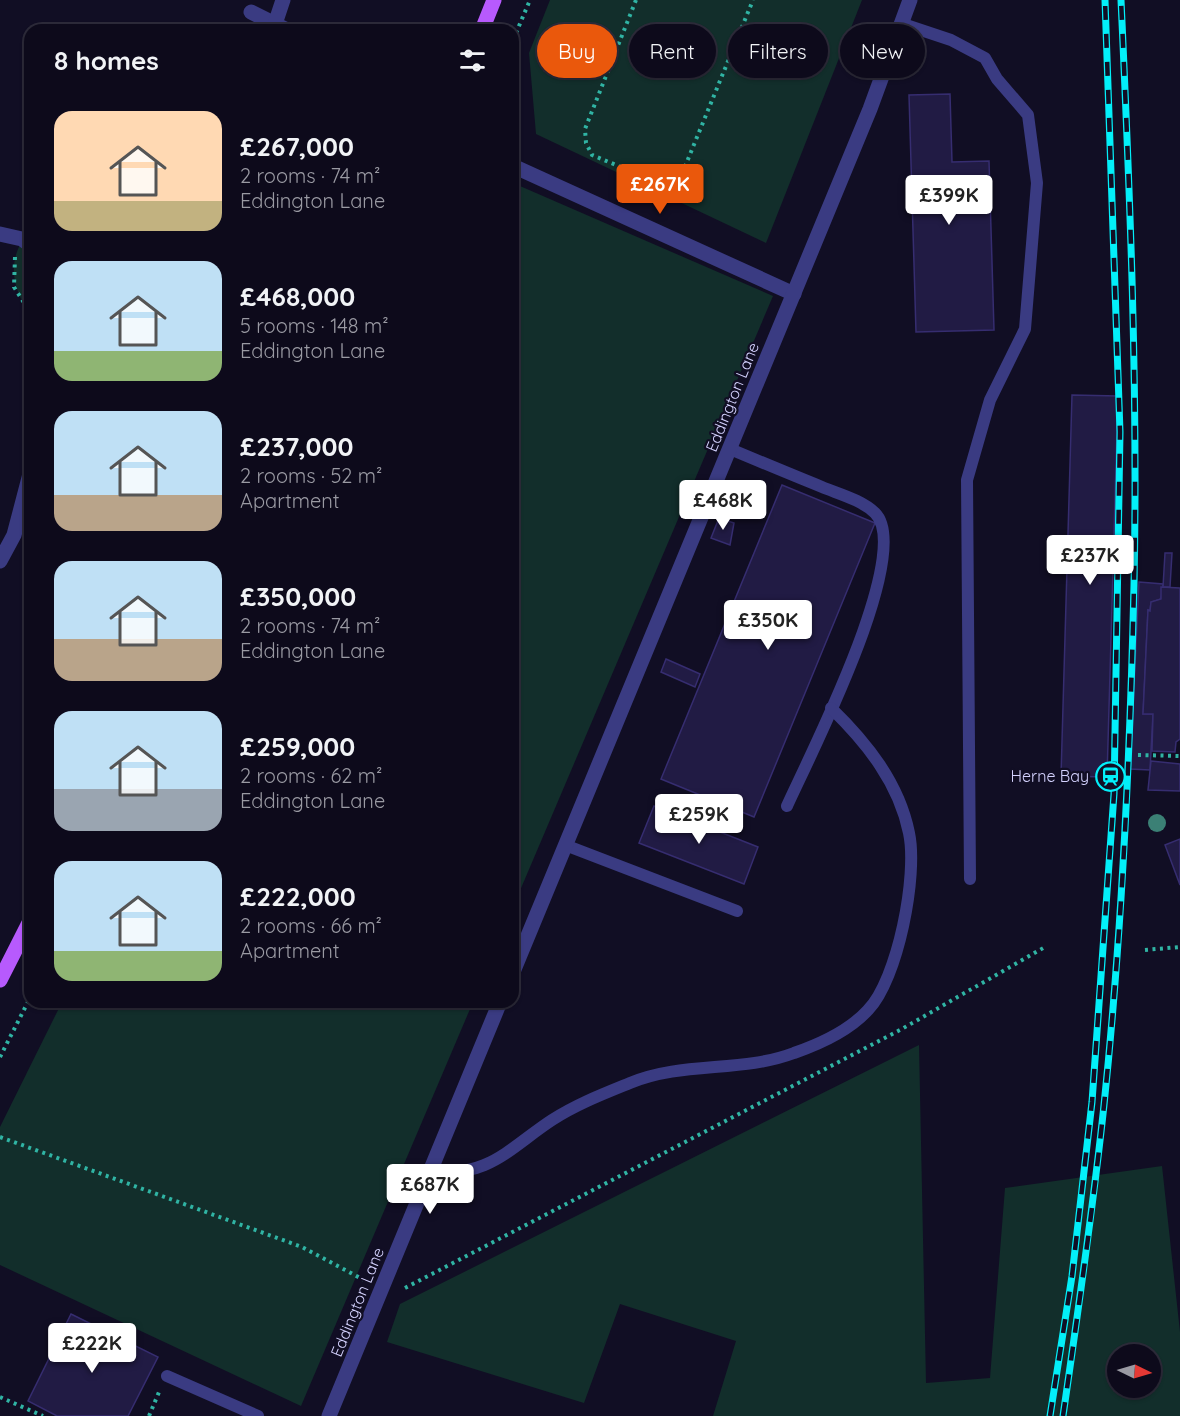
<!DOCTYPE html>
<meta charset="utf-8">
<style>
:root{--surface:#0d0a1b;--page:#1b1828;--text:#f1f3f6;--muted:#9a9aa3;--line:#2d2b3a;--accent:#ea580c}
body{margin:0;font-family:Quicksand,sans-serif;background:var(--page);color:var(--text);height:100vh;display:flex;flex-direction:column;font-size:22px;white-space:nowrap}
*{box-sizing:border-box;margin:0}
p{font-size:20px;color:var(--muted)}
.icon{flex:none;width:33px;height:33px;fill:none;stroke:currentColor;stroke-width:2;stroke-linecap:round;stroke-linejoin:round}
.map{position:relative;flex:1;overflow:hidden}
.details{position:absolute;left:24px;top:24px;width:495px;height:984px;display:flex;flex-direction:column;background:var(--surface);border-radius:18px;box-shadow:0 2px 4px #0004,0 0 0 2px var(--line)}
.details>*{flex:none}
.top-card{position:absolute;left:537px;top:24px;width:552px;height:54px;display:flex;gap:12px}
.needle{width:39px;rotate:95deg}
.tools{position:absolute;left:1107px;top:1344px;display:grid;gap:12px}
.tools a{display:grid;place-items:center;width:54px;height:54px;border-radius:50%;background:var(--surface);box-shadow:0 2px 4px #0004,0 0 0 2px var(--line);font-size:30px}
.price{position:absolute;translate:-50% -51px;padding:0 14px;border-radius:6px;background:#fff;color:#222;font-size:20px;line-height:39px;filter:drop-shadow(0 2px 3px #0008)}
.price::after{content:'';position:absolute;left:50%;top:36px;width:18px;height:14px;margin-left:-9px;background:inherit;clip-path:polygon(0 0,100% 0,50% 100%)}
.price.selected{background:var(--accent);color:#fff}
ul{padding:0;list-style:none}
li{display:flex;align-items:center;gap:18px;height:150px;padding:0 30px}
li span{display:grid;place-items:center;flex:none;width:168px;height:120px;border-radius:18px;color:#555}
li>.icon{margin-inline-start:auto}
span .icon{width:72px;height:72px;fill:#fffc;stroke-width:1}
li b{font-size:26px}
h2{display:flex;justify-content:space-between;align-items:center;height:72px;padding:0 30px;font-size:26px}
.pill{padding:0 21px;border-radius:27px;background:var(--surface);box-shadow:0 2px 4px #0004,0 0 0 2px var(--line);font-size:21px;line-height:54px}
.pill.selected{background:var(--accent);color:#fff}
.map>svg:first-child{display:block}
.green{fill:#122e2b;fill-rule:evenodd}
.building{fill:#211b44;stroke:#362d70;stroke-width:1.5}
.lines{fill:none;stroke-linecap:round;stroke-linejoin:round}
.path{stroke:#30b4a4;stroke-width:4;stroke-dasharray:3 4.5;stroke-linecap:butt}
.service{stroke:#3a3b82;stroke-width:12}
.minor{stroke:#3a3b82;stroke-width:15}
.tertiary{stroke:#3a3b82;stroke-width:15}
.primary{stroke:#b75afd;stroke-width:15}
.rail-casing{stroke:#03eff9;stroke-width:7}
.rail{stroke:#110e24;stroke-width:4.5;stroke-dasharray:14;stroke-linecap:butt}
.tree{fill:#3b8075}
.labels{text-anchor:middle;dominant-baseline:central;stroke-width:4.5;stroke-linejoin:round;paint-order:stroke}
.street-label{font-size:16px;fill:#d4d2fe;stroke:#110e24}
.poi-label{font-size:16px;fill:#d4d2fe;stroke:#110e24;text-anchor:end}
</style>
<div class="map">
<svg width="1180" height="1416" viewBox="0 0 1180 1416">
<rect width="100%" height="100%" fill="#110e24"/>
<!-- green -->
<g class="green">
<path d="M 550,0 L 862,0 L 766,243 L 536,134 L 529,53 Z"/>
<path d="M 513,183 L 773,296 L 513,907 Z"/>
<path d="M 30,231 L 30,312 C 10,288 7,255 30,231 Z"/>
<path d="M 62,1002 L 473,1002 L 301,1406 L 0,1265 L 0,1127 Z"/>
<path d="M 919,1045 L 926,1383 L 990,1378 L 1005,1188 L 1162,1166 L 1180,1332 L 1180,1416 L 713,1416 L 736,1341 L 620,1304 L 584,1403 L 387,1342 L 400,1304 ZM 1118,1354 L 1150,1354 L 1150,1388 L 1118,1388 Z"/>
</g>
<!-- building -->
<g class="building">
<path d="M 950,94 L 952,162 L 989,161 L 994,330 L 916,332 L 909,95 Z"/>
<path d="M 1072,395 L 1118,396 L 1107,777 L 1061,776 Z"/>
<path d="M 782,485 L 875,523 L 754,817 L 661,779 Z"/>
<path d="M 719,518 L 734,523 L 730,545 L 711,538 Z"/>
<path d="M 1165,553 L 1172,553 L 1170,587 L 1163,587 Z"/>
<path d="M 1139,582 L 1163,584 L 1161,599 L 1151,602 L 1150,611 L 1148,610 L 1143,714 L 1153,714 L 1150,770 L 1130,769 Z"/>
<path d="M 1161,587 L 1180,588 L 1180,739 L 1176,742 L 1175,752 L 1152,751 L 1153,714 L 1143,714 L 1148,610 L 1150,611 L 1151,602 L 1161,599 Z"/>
<path d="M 666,659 L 700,674 L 695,687 L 661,672 Z"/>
<path d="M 1151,761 L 1180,764 L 1180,791 L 1148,790 Z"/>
<path d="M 654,806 L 758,847 L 744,884 L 639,843 Z"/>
<path d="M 1180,839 L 1180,885 L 1165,845 Z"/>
<path d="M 71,1314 L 158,1357 L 128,1416 L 57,1416 L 28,1401 Z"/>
</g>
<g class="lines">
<!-- path -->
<g class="path">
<path d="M 636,0 L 585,129 L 586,143 L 592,155 L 652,180 L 667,182 L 684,169 L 753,0"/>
<path d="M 513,40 L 530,0"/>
<path d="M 15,257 L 14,287 L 30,312"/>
<path d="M 1138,755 L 1180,756"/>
<path d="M 1145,950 L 1180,947"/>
<path d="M 0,1057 L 30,998"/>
<path d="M 0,1137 L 302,1247 L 364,1280"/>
<path d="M 405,1288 L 900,1030 L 1045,947"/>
<path d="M 0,1397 L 43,1416"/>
<path d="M 149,1416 L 159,1392"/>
</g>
<!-- service -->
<g class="service">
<path d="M 903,24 L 951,40 L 985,58 L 997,79 L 1028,115 L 1037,183 L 1025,329 L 990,400 L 967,480 L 970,879"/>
<path d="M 730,449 C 761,462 792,475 822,487 C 839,494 862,500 875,513 C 915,552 808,759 787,806"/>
<path d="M 565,845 L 737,911"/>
<path d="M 432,1168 C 484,1182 512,1146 552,1120 C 577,1104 603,1094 630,1083 C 683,1061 741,1073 794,1053 C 820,1044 849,1031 868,1010 C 898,979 918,875 909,833 C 899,783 867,743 831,708"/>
<path d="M 167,1376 L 258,1416"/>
</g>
<!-- minor -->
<g class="minor">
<path d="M 251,12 L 287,30"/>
<path d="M 273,30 L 283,0"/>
<path d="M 513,166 L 794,294"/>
<path d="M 0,234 L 22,239 L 30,245"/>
<path d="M 0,561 L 14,535 L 30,474"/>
</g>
<!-- tertiary -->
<g class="tertiary">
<path d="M 513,972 L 870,109 L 910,0"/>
<path d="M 329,1416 L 500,1002"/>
</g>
<!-- primary -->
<g class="primary">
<path d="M 482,30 L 494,0"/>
<path d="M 0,980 L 30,921"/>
</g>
<defs>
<g id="rail">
<path d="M 1050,1416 L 1072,1276 L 1092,1102 L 1114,794 L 1120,432 L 1105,0"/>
<path d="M 1063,1416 C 1078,1312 1093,1209 1104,1105 C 1122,932 1130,758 1134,585 C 1138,390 1130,195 1121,0"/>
</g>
</defs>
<!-- rail casing -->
<use href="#rail" class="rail-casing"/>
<!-- rail -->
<use href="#rail" class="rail"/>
</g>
<!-- trees -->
<circle class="tree" cx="1157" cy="823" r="9"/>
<!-- icons -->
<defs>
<symbol id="station-ring" viewBox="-11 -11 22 22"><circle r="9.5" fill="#110e24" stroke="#03eff9" stroke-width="1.5"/><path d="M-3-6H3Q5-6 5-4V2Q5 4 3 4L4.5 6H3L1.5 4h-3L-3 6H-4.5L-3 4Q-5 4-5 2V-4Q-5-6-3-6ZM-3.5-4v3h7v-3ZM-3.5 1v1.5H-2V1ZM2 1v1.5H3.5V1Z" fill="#03eff9"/></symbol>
</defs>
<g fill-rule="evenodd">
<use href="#station-ring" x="1094" y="760" width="33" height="33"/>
</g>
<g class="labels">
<!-- street labels -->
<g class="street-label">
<text transform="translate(732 397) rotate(-68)">Eddington Lane</text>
<text transform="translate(357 1302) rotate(-68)">Eddington Lane</text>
</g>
<!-- poi labels -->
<g class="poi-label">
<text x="1089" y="776">Herne Bay</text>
</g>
</g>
</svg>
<div class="tools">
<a><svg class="needle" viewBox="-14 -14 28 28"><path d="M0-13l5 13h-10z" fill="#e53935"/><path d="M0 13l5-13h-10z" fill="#9a9aa3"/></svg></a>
</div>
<b class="price selected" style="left:660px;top:215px">£267K</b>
<b class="price" style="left:949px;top:226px">£399K</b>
<b class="price" style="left:723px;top:531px">£468K</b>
<b class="price" style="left:1090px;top:586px">£237K</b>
<b class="price" style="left:768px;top:651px">£350K</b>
<b class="price" style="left:699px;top:845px">£259K</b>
<b class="price" style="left:430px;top:1215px">£687K</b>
<b class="price" style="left:92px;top:1374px">£222K</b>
<div class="top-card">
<a class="pill selected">Buy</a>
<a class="pill">Rent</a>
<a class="pill">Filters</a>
<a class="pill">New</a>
</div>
<section class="details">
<h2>8 homes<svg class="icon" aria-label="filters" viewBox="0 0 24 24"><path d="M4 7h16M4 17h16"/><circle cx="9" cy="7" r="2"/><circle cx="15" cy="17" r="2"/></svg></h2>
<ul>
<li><span style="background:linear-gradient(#ffd9b3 75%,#c2b280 0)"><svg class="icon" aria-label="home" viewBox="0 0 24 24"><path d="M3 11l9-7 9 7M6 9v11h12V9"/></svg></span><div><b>£267,000</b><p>2 rooms · 74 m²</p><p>Eddington Lane</p></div></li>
<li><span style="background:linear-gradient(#bfe0f5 75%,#8fb573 0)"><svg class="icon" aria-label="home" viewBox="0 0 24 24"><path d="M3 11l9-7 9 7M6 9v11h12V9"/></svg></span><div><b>£468,000</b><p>5 rooms · 148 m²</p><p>Eddington Lane</p></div></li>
<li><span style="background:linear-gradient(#bfe0f5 70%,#b9a48a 0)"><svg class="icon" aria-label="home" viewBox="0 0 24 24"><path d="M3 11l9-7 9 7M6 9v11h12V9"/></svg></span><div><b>£237,000</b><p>2 rooms · 52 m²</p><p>Apartment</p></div></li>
<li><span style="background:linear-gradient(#bfe0f5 65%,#b9a48a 0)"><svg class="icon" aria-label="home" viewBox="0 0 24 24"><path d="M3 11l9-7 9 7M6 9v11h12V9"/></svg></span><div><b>£350,000</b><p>2 rooms · 74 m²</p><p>Eddington Lane</p></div></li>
<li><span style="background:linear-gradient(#bfe0f5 65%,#9aa5b1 0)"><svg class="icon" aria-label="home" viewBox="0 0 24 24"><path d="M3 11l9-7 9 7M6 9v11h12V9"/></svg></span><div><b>£259,000</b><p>2 rooms · 62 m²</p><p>Eddington Lane</p></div></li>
<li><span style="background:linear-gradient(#bfe0f5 75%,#8fb573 0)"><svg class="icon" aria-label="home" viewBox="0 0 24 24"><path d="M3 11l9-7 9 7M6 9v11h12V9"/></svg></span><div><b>£222,000</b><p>2 rooms · 66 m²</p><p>Apartment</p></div></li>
</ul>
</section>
</div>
